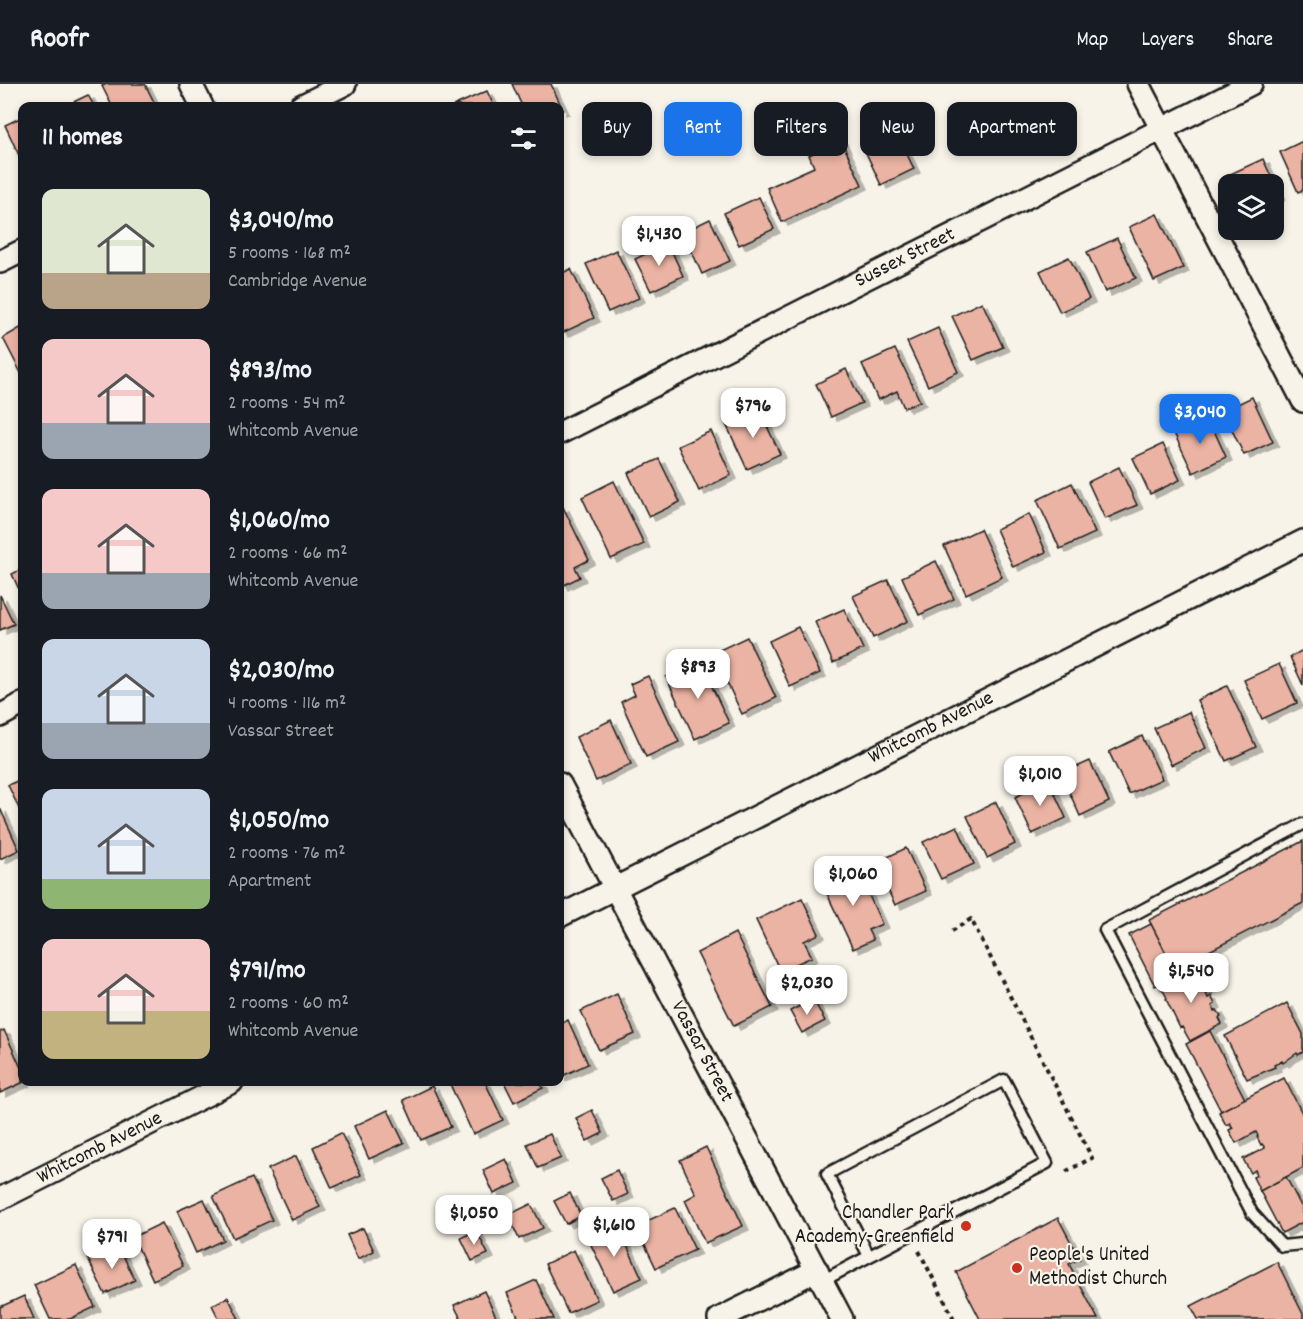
<!DOCTYPE html>
<meta charset="utf-8">
<style>
:root{--surface:#171b24;--page:#20242c;--text:#f1f3f6;--muted:#9ea1a6;--line:#363941;--accent:#1a73e8}
body{margin:0;font-family:Dekko,sans-serif;background:var(--page);color:var(--text);height:100vh;display:flex;flex-direction:column;font-size:22px;white-space:nowrap}
*{box-sizing:border-box;margin:0}
p{font-size:20px;color:var(--muted)}
.icon{flex:none;width:33px;height:33px;fill:none;stroke:currentColor;stroke-width:2;stroke-linecap:round;stroke-linejoin:round}
.map{position:relative;flex:1;overflow:hidden}
.drawer{position:absolute;left:18px;top:18px;width:546px;height:984px;display:flex;flex-direction:column;background:var(--surface);border-radius:12px;box-shadow:0 3px 9px #0003}
.drawer>*{flex:none}
.hud{position:absolute;left:582px;top:18px;width:570px;height:54px;display:flex;gap:12px}
.buttons{position:absolute;left:1218px;top:90px;display:grid;gap:12px}
.buttons a{display:grid;place-items:center;width:66px;height:66px;border-radius:12px;background:var(--surface);box-shadow:0 3px 9px #0003;font-size:30px}
.price{position:absolute;translate:-50% -51px;padding:0 14px;border-radius:12px;background:#fff;color:#222;font-size:20px;line-height:39px;filter:drop-shadow(0 2px 3px #0008)}
.price::after{content:'';position:absolute;left:50%;top:36px;width:18px;height:14px;margin-left:-9px;background:inherit;clip-path:polygon(0 0,100% 0,50% 100%)}
.price.active{background:var(--accent);color:#fff}
ul{padding:0;list-style:none}
li{display:flex;align-items:center;gap:18px;height:150px;padding:0 24px}
li span{display:grid;place-items:center;flex:none;width:168px;height:120px;border-radius:12px;color:#555}
li>.icon{margin-inline-start:auto}
span .icon{width:72px;height:72px;fill:#fffc;stroke-width:1}
li b{font-size:26px}
h2{display:flex;justify-content:space-between;align-items:center;height:72px;padding:0 24px;font-size:26px}
.chip{padding:0 21px;border-radius:12px;background:var(--surface);box-shadow:0 3px 9px #0003;font-size:21px;line-height:54px}
.chip.active{background:var(--accent);color:#fff}
header{display:flex;align-items:center;gap:36px;box-sizing:border-box;height:84px;padding:0 30px;background:var(--surface);border-bottom:2px solid var(--line)}
header strong{font-size:28px}
nav{display:flex;gap:33px;margin-inline-start:auto;font-size:21px}
.map>svg:first-child{display:block}
.building{fill:#ebb3a3;stroke:#1c1c1c;stroke-width:1.5;filter:url(#shadow)}
.lines{fill:none;stroke-linecap:round;stroke-linejoin:round}
.service-casing{stroke:#1c1c1c;stroke-width:15}
.minor-casing{stroke:#1c1c1c;stroke-width:26}
.path{stroke:#1c1c1c;stroke-width:4;stroke-dasharray:4.5 4.5;stroke-linecap:butt}
.service{stroke:#f7f3e8;stroke-width:10}
.minor{stroke:#f7f3e8;stroke-width:21}
.poi-dot{fill:#c8321e;stroke:#f7f3e8;stroke-width:2}
.labels{text-anchor:middle;dominant-baseline:central;stroke-width:4.5;stroke-linejoin:round;paint-order:stroke}
.street-label{font-size:21px;fill:#1c1c1c;stroke:#f7f3e8}
.poi-label{font-size:21px;fill:#1c1c1c;stroke:#f7f3e8;text-anchor:end}
</style>
<header>
<strong>Roofr</strong>
<nav><a>Map</a><a>Layers</a><a>Share</a></nav>
</header>
<div class="map">
<svg width="1303" height="1235" viewBox="0 0 1303 1235">
<defs>
<filter id="shadow"><feDropShadow dx="6" dy="4" stdDeviation="0" flood-color="#0004"/></filter>
</defs>
<rect width="100%" height="100%" fill="#f7f3e8"/>
<filter id="ink" filterUnits="userSpaceOnUse"><feTurbulence type="fractalNoise" baseFrequency=".0167" numOctaves="2"/><feDisplacementMap in="SourceGraphic" scale="12" xChannelSelector="R" yChannelSelector="G"/><feConvolveMatrix kernelMatrix="1 2 1 2 8 2 1 2 1" color-interpolation-filters="sRGB"/></filter>
<g filter="url(#ink)">
<!-- building -->
<g class="building">
<path d="M 107,0 L 145,0 L 155,20 L 149,22 L 112,22 L 102,2 Z"/>
<path d="M 512,0 L 551,0 L 563,26 L 560,27 L 560,22 L 522,22 Z"/>
<path d="M 487,7 L 494,22 L 453,22 Z"/>
<path d="M 88,11 L 94,22 L 65,22 Z"/>
<path d="M 22,33 L 22,78 L 5,41 Z"/>
<path d="M 894,43 L 914,85 L 881,101 L 861,58 Z"/>
<path d="M 841,56 L 862,101 L 782,138 L 767,104 L 814,83 L 809,71 Z"/>
<path d="M 1303,57 L 1303,106 L 1298,108 L 1280,68 Z"/>
<path d="M 1263,75 L 1280,112 L 1274,115 L 1274,100 L 1233,100 L 1228,91 Z"/>
<path d="M 759,113 L 774,145 L 739,161 L 724,129 Z"/>
<path d="M 1157,130 L 1183,184 L 1154,197 L 1129,143 Z"/>
<path d="M 710,135 L 730,177 L 702,190 L 683,148 Z"/>
<path d="M 1117,154 L 1136,194 L 1105,208 L 1087,168 Z"/>
<path d="M 668,159 L 683,192 L 651,207 L 635,175 Z"/>
<path d="M 616,166 L 639,214 L 608,228 L 586,180 Z"/>
<path d="M 1069,173 L 1089,215 L 1060,228 L 1040,187 Z"/>
<path d="M 571,185 L 594,234 L 562,249 L 560,244 L 560,190 Z"/>
<path d="M 982,218 L 1003,263 L 973,276 L 952,232 Z"/>
<path d="M 22,243 L 22,291 L 3,254 Z"/>
<path d="M 938,244 L 958,288 L 928,302 L 907,258 Z"/>
<path d="M 895,265 L 920,317 L 904,324 L 897,307 L 878,316 L 862,280 Z"/>
<path d="M 846,285 L 862,319 L 831,333 L 816,300 Z"/>
<path d="M 1252,313 L 1273,358 L 1244,371 L 1223,327 Z"/>
<path d="M 759,325 L 780,370 L 747,385 L 726,340 Z"/>
<path d="M 1208,333 L 1226,373 L 1193,389 L 1174,349 Z"/>
<path d="M 711,347 L 731,391 L 699,407 L 678,362 Z"/>
<path d="M 1163,360 L 1180,396 L 1150,410 L 1133,374 Z"/>
<path d="M 659,375 L 680,418 L 649,433 L 628,389 Z"/>
<path d="M 1119,383 L 1137,421 L 1105,435 L 1088,398 Z"/>
<path d="M 614,397 L 644,460 L 611,475 L 582,413 Z"/>
<path d="M 1072,399 L 1095,449 L 1060,465 L 1037,416 Z"/>
<path d="M 563,423 L 589,476 L 575,483 L 580,493 L 562,502 L 560,498 L 560,424 Z"/>
<path d="M 1029,430 L 1046,468 L 1013,483 L 996,445 Z"/>
<path d="M 980,445 L 1002,493 L 966,510 L 944,462 Z"/>
<path d="M 936,477 L 954,515 L 919,531 L 902,493 Z"/>
<path d="M 22,485 L 22,512 L 12,490 Z"/>
<path d="M 888,496 L 908,537 L 873,554 L 853,512 Z"/>
<path d="M 0,511 L 14,540 L 0,546 Z"/>
<path d="M 844,525 L 863,565 L 833,579 L 815,538 Z"/>
<path d="M 798,543 L 820,589 L 790,603 L 769,557 Z"/>
<path d="M 747,553 L 776,614 L 742,630 L 713,569 Z"/>
<path d="M 1303,566 L 1303,601 L 1290,573 Z"/>
<path d="M 700,577 L 729,639 L 695,655 L 666,593 Z"/>
<path d="M 1279,580 L 1297,619 L 1262,635 L 1244,596 Z"/>
<path d="M 648,592 L 679,658 L 646,673 L 621,618 L 635,611 L 630,600 Z"/>
<path d="M 1227,602 L 1256,663 L 1226,677 L 1197,616 Z"/>
<path d="M 1189,628 L 1206,664 L 1171,681 L 1154,644 Z"/>
<path d="M 611,636 L 631,680 L 596,697 L 576,653 Z"/>
<path d="M 1142,652 L 1162,695 L 1129,710 L 1109,668 Z"/>
<path d="M 1090,677 L 1109,718 L 1080,732 L 1061,690 Z"/>
<path d="M 22,695 L 22,731 L 8,701 Z"/>
<path d="M 1049,697 L 1066,734 L 1032,750 L 1015,713 Z"/>
<path d="M 996,718 L 1015,760 L 987,774 L 967,732 Z"/>
<path d="M 0,724 L 19,766 L 0,775 Z"/>
<path d="M 957,742 L 974,780 L 941,795 L 923,758 Z"/>
<path d="M 1303,757 L 1303,819 L 1174,885 L 1149,836 Z"/>
<path d="M 906,764 L 926,807 L 895,821 L 875,779 Z"/>
<path d="M 856,783 L 882,840 L 868,846 L 873,856 L 853,865 L 822,799 Z"/>
<path d="M 802,814 L 819,850 L 804,857 L 812,873 L 780,887 L 756,836 Z"/>
<path d="M 1151,840 L 1177,891 L 1155,902 L 1129,851 Z"/>
<path d="M 735,849 L 772,923 L 734,942 L 697,869 Z"/>
<path d="M 1192,883 L 1196,889 L 1198,888 L 1202,896 L 1200,897 L 1202,902 L 1204,900 L 1208,908 L 1206,909 L 1208,914 L 1211,912 L 1215,920 L 1212,922 L 1215,927 L 1217,926 L 1221,933 L 1219,934 L 1222,940 L 1190,957 L 1182,943 L 1180,944 L 1166,915 L 1167,914 L 1160,900 Z"/>
<path d="M 617,910 L 635,950 L 599,966 L 581,927 Z"/>
<path d="M 813,915 L 825,937 L 802,949 L 790,927 Z"/>
<path d="M 1287,919 L 1303,950 L 1303,968 L 1298,971 L 1297,969 L 1283,979 L 1282,977 L 1274,981 L 1275,983 L 1247,995 L 1225,952 Z"/>
<path d="M 568,936 L 588,980 L 560,993 L 560,940 Z"/>
<path d="M 4,946 L 22,986 L 22,998 L 24,998 L 0,1009 L 0,948 Z"/>
<path d="M 1210,947 L 1245,1015 L 1221,1027 L 1186,960 Z"/>
<path d="M 1284,994 L 1303,1031 L 1303,1084 L 1260,1107 L 1253,1093 L 1257,1091 L 1255,1086 L 1251,1089 L 1243,1075 L 1265,1064 L 1262,1060 L 1261,1061 L 1257,1053 L 1258,1052 L 1256,1048 L 1236,1059 L 1229,1046 L 1233,1044 L 1230,1039 L 1226,1041 L 1219,1028 Z"/>
<path d="M 449,998 L 485,998 L 503,1036 L 473,1050 Z"/>
<path d="M 504,998 L 540,998 L 543,1004 L 514,1018 Z"/>
<path d="M 432,1002 L 451,1043 L 421,1056 L 403,1016 Z"/>
<path d="M 388,1026 L 404,1059 L 369,1075 L 354,1042 Z"/>
<path d="M 592,1026 L 603,1049 L 587,1057 L 576,1034 Z"/>
<path d="M 341,1049 L 361,1091 L 332,1104 L 313,1063 Z"/>
<path d="M 550,1050 L 561,1074 L 538,1084 L 527,1060 Z"/>
<path d="M 706,1063 L 743,1142 L 705,1159 L 685,1116 L 696,1110 L 680,1076 Z"/>
<path d="M 296,1072 L 320,1123 L 292,1136 L 268,1085 Z"/>
<path d="M 506,1075 L 517,1099 L 494,1110 L 483,1086 Z"/>
<path d="M 617,1086 L 628,1110 L 613,1117 L 601,1094 Z"/>
<path d="M 1286,1093 L 1303,1126 L 1303,1138 L 1282,1149 L 1260,1107 Z"/>
<path d="M 252,1094 L 272,1136 L 233,1154 L 213,1112 Z"/>
<path d="M 570,1109 L 581,1132 L 566,1140 L 554,1117 Z"/>
<path d="M 204,1115 L 223,1156 L 196,1169 L 177,1127 Z"/>
<path d="M 531,1120 L 543,1144 L 519,1155 L 508,1131 Z"/>
<path d="M 675,1124 L 695,1166 L 656,1184 L 636,1142 Z"/>
<path d="M 1058,1134 L 1080,1175 L 1069,1180 L 1098,1235 L 980,1235 L 956,1188 Z"/>
<path d="M 162,1139 L 183,1182 L 153,1196 L 133,1153 Z"/>
<path d="M 600,1141 L 606,1156 L 621,1149 L 642,1194 L 613,1207 L 585,1148 Z"/>
<path d="M 363,1144 L 374,1167 L 358,1175 L 347,1151 Z"/>
<path d="M 476,1146 L 488,1170 L 472,1177 L 461,1154 Z"/>
<path d="M 118,1161 L 135,1196 L 105,1210 L 88,1175 Z"/>
<path d="M 574,1166 L 597,1216 L 568,1229 L 545,1180 Z"/>
<path d="M 1277,1178 L 1303,1230 L 1303,1235 L 1198,1235 L 1191,1222 Z"/>
<path d="M 76,1181 L 95,1223 L 70,1235 L 50,1235 L 34,1201 Z"/>
<path d="M 536,1196 L 554,1235 L 519,1235 L 507,1209 Z"/>
<path d="M 484,1207 L 497,1235 L 461,1235 L 454,1221 Z"/>
<path d="M 24,1212 L 34,1235 L 0,1235 L 0,1223 Z"/>
<path d="M 228,1213 L 239,1235 L 219,1235 L 212,1221 Z"/>
</g>
<g class="lines">
<defs>
<g id="service">
<path d="M 1303,740 L 1105,846 L 1252,1129 L 1282,1162 L 1303,1160"/>
<path d="M 822,1197 L 1047,1079 L 1004,996 L 827,1090 L 869,1172"/>
</g>
<g id="minor">
<path d="M 191,0 L 202,22"/>
<path d="M 1138,0 L 1303,317"/>
<path d="M 301,22 L 345,0"/>
<path d="M 0,178 L 22,167"/>
<path id="s1" d="M 560,349 L 1251,0"/>
<path d="M 0,632 L 22,620"/>
<path id="s2" d="M 560,700 L 842,1235"/>
<path id="s3" d="M 560,832 L 1303,457"/>
<path id="s4" d="M 0,1115 L 232,998"/>
<path d="M 719,1235 L 817,1186"/>
</g>
</defs>
<!-- service casing -->
<use href="#service" class="service-casing"/>
<!-- minor casing -->
<use href="#minor" class="minor-casing"/>
<!-- path -->
<g class="path">
<path d="M 952,847 L 971,835 L 1092,1074 L 1063,1089"/>
<path d="M 919,1167 L 954,1235"/>
</g>
<!-- service -->
<use href="#service" class="service"/>
<!-- minor -->
<use href="#minor" class="minor"/>
</g>
</g>
<!-- markers -->
<g class="poi-dot">
<circle cx="966" cy="1142" r="6"/>
<circle cx="1017" cy="1184" r="6"/>
</g>
<g class="labels">
<!-- street labels -->
<g class="street-label">
<text stroke="none"><textPath href="#s1" startOffset="387">Sussex Street</textPath></text>
<text stroke="none"><textPath href="#s3" startOffset="416">Whitcomb Avenue</textPath></text>
<text stroke="none"><textPath href="#s2" startOffset="303">Vassar Street</textPath></text>
<text stroke="none"><textPath href="#s4" startOffset="112">Whitcomb Avenue</textPath></text>
</g>
<!-- poi labels -->
<g class="poi-label">
<text x="954" y="1130">Chandler Park<tspan x="954" dy="24">Academy-Greenfield</tspan></text>
<text x="1029" y="1172" text-anchor="start">People's United<tspan x="1029" dy="24">Methodist Church</tspan></text>
</g>
</g>
</svg>
<div class="buttons">
<a><svg class="icon" aria-label="layers" viewBox="0 0 24 24"><path d="M12 4l9 5-9 5-9-5zM3 14l9 5 9-5"/></svg></a>
</div>
<b class="price" style="left:659px;top:183px">$1,430</b>
<b class="price" style="left:753px;top:355px">$796</b>
<b class="price active" style="left:1200px;top:361px">$3,040</b>
<b class="price" style="left:698px;top:616px">$893</b>
<b class="price" style="left:1040px;top:723px">$1,010</b>
<b class="price" style="left:853px;top:823px">$1,060</b>
<b class="price" style="left:1191px;top:920px">$1,540</b>
<b class="price" style="left:807px;top:932px">$2,030</b>
<b class="price" style="left:474px;top:1162px">$1,050</b>
<b class="price" style="left:614px;top:1174px">$1,610</b>
<b class="price" style="left:112px;top:1186px">$791</b>
<div class="hud">
<a class="chip">Buy</a>
<a class="chip active">Rent</a>
<a class="chip">Filters</a>
<a class="chip">New</a>
<a class="chip">Apartment</a>
</div>
<section class="drawer">
<h2>11 homes<svg class="icon" aria-label="filters" viewBox="0 0 24 24"><path d="M4 7h16M4 17h16"/><circle cx="9" cy="7" r="2"/><circle cx="15" cy="17" r="2"/></svg></h2>
<ul>
<li><span style="background:linear-gradient(#dfe7d0 70%,#b9a48a 0)"><svg class="icon" aria-label="home" viewBox="0 0 24 24"><path d="M3 11l9-7 9 7M6 9v11h12V9"/></svg></span><div><b>$3,040/mo</b><p>5 rooms · 168 m²</p><p>Cambridge Avenue</p></div></li>
<li><span style="background:linear-gradient(#f6c9c9 70%,#9aa5b1 0)"><svg class="icon" aria-label="home" viewBox="0 0 24 24"><path d="M3 11l9-7 9 7M6 9v11h12V9"/></svg></span><div><b>$893/mo</b><p>2 rooms · 54 m²</p><p>Whitcomb Avenue</p></div></li>
<li><span style="background:linear-gradient(#f6c9c9 70%,#9aa5b1 0)"><svg class="icon" aria-label="home" viewBox="0 0 24 24"><path d="M3 11l9-7 9 7M6 9v11h12V9"/></svg></span><div><b>$1,060/mo</b><p>2 rooms · 66 m²</p><p>Whitcomb Avenue</p></div></li>
<li><span style="background:linear-gradient(#c9d6e8 70%,#9aa5b1 0)"><svg class="icon" aria-label="home" viewBox="0 0 24 24"><path d="M3 11l9-7 9 7M6 9v11h12V9"/></svg></span><div><b>$2,030/mo</b><p>4 rooms · 116 m²</p><p>Vassar Street</p></div></li>
<li><span style="background:linear-gradient(#c9d6e8 75%,#8fb573 0)"><svg class="icon" aria-label="home" viewBox="0 0 24 24"><path d="M3 11l9-7 9 7M6 9v11h12V9"/></svg></span><div><b>$1,050/mo</b><p>2 rooms · 76 m²</p><p>Apartment</p></div></li>
<li><span style="background:linear-gradient(#f6c9c9 60%,#c2b280 0)"><svg class="icon" aria-label="home" viewBox="0 0 24 24"><path d="M3 11l9-7 9 7M6 9v11h12V9"/></svg></span><div><b>$791/mo</b><p>2 rooms · 60 m²</p><p>Whitcomb Avenue</p></div></li>
</ul>
</section>
</div>
